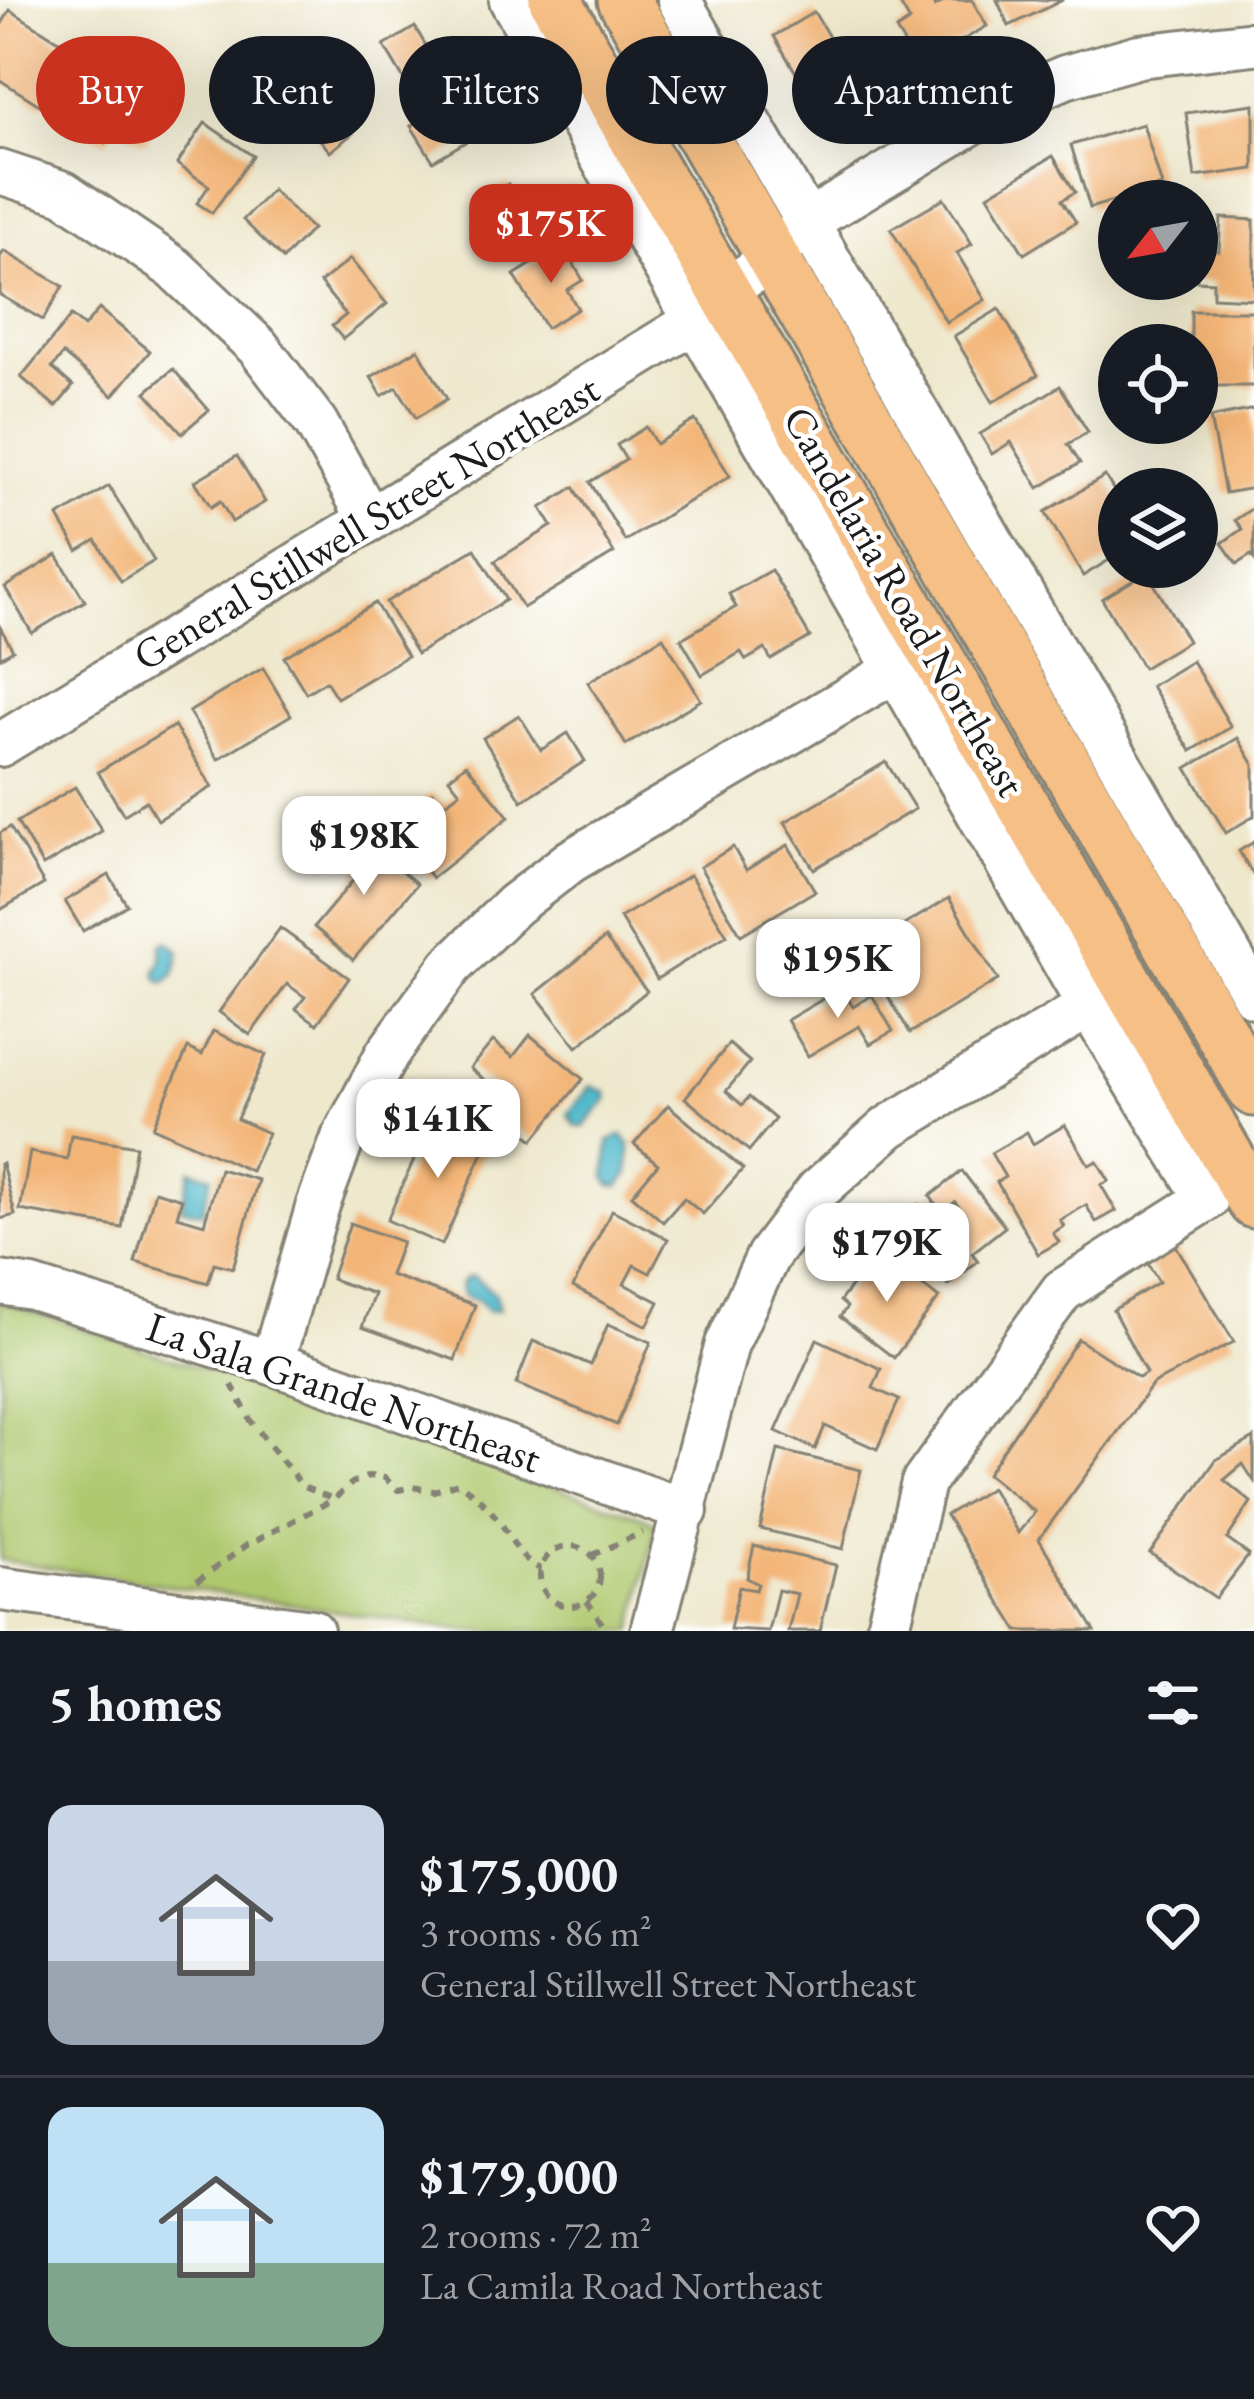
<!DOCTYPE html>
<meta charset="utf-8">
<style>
:root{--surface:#171b24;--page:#20242c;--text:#f1f3f6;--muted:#9ea1a6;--line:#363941;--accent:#c8321e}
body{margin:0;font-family:"EB Garamond",serif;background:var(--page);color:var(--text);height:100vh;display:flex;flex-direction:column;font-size:45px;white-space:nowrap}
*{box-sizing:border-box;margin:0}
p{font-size:39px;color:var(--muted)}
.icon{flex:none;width:66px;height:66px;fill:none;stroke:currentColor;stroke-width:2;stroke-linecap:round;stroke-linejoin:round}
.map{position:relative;height:1631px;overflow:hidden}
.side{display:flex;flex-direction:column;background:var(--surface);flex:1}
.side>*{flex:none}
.banner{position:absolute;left:36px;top:36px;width:1182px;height:108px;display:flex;gap:24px}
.needle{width:78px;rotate:239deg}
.controls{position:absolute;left:1098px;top:180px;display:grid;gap:24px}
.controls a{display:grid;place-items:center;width:120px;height:120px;border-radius:50%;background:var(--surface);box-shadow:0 12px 48px #0002;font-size:60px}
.price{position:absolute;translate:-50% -102px;padding:0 27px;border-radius:24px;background:#fff;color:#222;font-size:39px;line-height:78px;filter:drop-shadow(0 3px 6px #0008)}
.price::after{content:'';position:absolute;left:50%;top:72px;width:36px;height:27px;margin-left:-18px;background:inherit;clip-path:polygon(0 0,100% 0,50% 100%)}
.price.selected{background:var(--accent);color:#fff}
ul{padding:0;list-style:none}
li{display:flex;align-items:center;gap:36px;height:300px;padding:0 48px}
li+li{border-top:3px solid var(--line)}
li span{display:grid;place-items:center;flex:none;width:336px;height:240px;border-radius:24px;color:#555}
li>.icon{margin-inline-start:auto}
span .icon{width:144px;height:144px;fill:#fffc;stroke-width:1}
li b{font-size:51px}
h2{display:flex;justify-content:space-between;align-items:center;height:144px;padding:0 48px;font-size:51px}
.tag{padding:0 42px;border-radius:54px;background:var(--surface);box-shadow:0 12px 48px #0002;font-size:42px;line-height:108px}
.tag.selected{background:var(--accent);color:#fff}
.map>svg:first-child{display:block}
.green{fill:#afc86e;stroke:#667245;stroke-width:3}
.water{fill:#4cb7c9;stroke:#346a72;stroke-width:3}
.building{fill:#f3b577}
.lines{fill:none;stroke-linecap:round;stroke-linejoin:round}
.minor-casing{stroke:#858274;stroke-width:48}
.major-casing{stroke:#858274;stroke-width:57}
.path{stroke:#858274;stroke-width:6;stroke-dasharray:9 9;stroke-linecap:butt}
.minor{stroke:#fff;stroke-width:42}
.major{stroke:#f5bf86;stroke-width:51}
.labels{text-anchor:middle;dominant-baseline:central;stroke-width:9;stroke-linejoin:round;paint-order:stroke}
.street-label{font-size:42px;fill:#1c1c1c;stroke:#fff}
</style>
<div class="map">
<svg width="1254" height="1631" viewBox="0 0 1254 1631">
<rect width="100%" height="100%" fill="#fff"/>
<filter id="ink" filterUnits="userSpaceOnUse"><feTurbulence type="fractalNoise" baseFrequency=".00833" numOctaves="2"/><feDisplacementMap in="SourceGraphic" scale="24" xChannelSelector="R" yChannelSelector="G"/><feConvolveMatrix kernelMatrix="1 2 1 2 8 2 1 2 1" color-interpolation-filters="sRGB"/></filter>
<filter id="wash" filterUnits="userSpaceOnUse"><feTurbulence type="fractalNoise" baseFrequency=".004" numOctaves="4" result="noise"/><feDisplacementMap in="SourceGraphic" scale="48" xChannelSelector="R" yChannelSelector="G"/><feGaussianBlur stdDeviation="2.7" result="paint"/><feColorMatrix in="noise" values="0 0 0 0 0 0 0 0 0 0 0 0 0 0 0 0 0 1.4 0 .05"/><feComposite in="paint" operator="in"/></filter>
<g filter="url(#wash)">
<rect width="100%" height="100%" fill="#eee8cd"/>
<!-- green -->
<path class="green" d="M 0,1301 L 642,1516 L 656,1525 L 633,1631 L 467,1631 L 0,1560 Z"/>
<!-- water -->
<g class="water">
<path d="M 167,941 L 180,951 L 175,974 L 165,983 L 158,980 L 156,972 L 162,960 L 161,945 Z"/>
<path d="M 591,1086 L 607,1093 L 607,1100 L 584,1127 L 576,1126 L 568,1114 Z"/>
<path d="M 622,1135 L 630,1144 L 629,1174 L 619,1186 L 611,1185 L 606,1177 L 609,1141 Z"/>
<path d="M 191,1170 L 212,1176 L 202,1213 L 181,1208 Z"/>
<path d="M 473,1276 L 495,1294 L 499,1310 L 487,1311 L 478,1301 L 464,1296 L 460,1286 L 465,1278 Z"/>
</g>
<g id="blocks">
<!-- building -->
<g class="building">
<path d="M 908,0 L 931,0 L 935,7 L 946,0 L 972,0 L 987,26 L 918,66 L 896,30 L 910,21 L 900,4 Z"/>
<path d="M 997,0 L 1063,0 L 1009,26 Z"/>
<path d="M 10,10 L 75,51 L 41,106 L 0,80 L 0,27 Z"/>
<path d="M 814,12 L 866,99 L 826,123 L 774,36 Z"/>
<path d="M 415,27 L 434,60 L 450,50 L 459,66 L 413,95 L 384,46 Z"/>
<path d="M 891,66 L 910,99 L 887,113 L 867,80 Z"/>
<path d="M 136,73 L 157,87 L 148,102 L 165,113 L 144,144 L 117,126 L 106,143 L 85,130 L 115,85 L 125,91 Z"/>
<path d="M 473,89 L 483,105 L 467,114 L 479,134 L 433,161 L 411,126 Z"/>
<path d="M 1254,104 L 1254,169 L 1195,177 L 1186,113 Z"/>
<path d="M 332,106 L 353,133 L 330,152 L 308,125 Z"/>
<path d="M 205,123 L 253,156 L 212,213 L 197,203 L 209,186 L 177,164 Z"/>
<path d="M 1143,124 L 1162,186 L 1090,208 L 1071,145 Z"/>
<path d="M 1053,156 L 1075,192 L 1062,200 L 1076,222 L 1024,254 L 988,195 Z"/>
<path d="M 508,184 L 527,216 L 540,208 L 550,225 L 506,251 L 477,203 Z"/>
<path d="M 272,190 L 312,229 L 283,259 L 243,220 Z"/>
<path d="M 944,198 L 972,244 L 957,253 L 985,300 L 946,322 L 891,229 Z"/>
<path d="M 1221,218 L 1254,220 L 1254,299 L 1213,297 L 1213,282 L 1197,281 L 1197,250 L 1219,251 Z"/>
<path d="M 562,245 L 583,280 L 567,290 L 578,309 L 546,328 L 514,275 Z"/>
<path d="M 4,251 L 63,286 L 43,320 L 0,295 L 0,257 Z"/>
<path d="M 350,259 L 387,304 L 343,339 L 332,326 L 346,315 L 320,283 Z"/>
<path d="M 99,309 L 150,351 L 113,396 L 63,354 L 52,368 L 73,386 L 56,407 L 21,377 L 71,316 L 84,327 Z"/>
<path d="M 999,309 L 1038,375 L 993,402 L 954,336 Z"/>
<path d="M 1191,311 L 1254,311 L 1254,386 L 1197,386 L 1197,345 L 1191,345 Z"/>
<path d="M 418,349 L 447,399 L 416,418 L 397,387 L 382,396 L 371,377 Z"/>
<path d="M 173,369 L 209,410 L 182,433 L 146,392 Z"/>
<path d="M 1060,386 L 1088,432 L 1068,444 L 1080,463 L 1039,488 L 1011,442 L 992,454 L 980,434 Z"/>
<path d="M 1254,409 L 1254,488 L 1225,493 L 1210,418 Z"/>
<path d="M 695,420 L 730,476 L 625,541 L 590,482 L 626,460 L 617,445 L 646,427 L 656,444 Z"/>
<path d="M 237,456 L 265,502 L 232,522 L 220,501 L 211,507 L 195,481 Z"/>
<path d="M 1105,476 L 1119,499 L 1119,527 L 1111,532 L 1119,545 L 1119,554 L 1083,576 L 1045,512 Z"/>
<path d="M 109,486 L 154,561 L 121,581 L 96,540 L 78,551 L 58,517 Z"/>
<path d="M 574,487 L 614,553 L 523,608 L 495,561 L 552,526 L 541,508 Z"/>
<path d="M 1254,507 L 1254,559 L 1251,555 L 1237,564 L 1222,543 L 1242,529 L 1235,520 Z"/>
<path d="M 475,549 L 506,600 L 417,654 L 386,602 Z"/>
<path d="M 57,555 L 85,601 L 32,633 L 5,587 Z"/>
<path d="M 771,570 L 810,637 L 771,660 L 765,649 L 746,660 L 741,652 L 702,675 L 681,639 L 736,607 L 729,594 Z"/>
<path d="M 1147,572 L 1188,641 L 1143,668 L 1102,599 Z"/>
<path d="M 375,603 L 407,656 L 337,698 L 326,681 L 306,693 L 284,657 Z"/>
<path d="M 0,627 L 13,650 L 0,658 Z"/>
<path d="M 663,637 L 701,700 L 626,745 L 588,682 Z"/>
<path d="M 1192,661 L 1231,727 L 1191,751 L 1151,686 Z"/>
<path d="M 263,668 L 291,715 L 218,759 L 189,712 Z"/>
<path d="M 519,715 L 541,750 L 568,733 L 585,761 L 522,801 L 483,738 Z"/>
<path d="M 174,726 L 212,787 L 158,820 L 146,801 L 124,815 L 98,772 Z"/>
<path d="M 1238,738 L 1254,765 L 1254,816 L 1226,833 L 1187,768 Z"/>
<path d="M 886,762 L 915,809 L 814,869 L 785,822 Z"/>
<path d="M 466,764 L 509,817 L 432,878 L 390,826 L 432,792 L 443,805 L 460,792 L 449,778 Z"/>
<path d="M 75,787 L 102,831 L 43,866 L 17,822 Z"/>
<path d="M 10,827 L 44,884 L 0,910 L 0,833 Z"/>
<path d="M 354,831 L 417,884 L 353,960 L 314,927 L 361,871 L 337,851 Z"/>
<path d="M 1254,842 L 1254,876 L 1239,851 Z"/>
<path d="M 788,845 L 815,891 L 741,935 L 700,867 L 733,847 L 746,870 Z"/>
<path d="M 109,875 L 127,905 L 83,931 L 65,901 Z"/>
<path d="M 690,875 L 727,935 L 657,979 L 620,918 Z"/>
<path d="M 949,898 L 998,980 L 910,1033 L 861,951 Z"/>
<path d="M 280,928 L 349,978 L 317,1024 L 296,1009 L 305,997 L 287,984 L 250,1035 L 219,1012 Z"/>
<path d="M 605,938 L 647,991 L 577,1047 L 535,994 Z"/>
<path d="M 842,988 L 853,1007 L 872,995 L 893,1031 L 870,1044 L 859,1026 L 808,1056 L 787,1020 Z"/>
<path d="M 213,1031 L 266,1055 L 237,1119 L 268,1133 L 251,1171 L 153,1127 L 188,1048 L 202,1055 Z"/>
<path d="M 530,1035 L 583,1079 L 533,1140 L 484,1099 L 493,1087 L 470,1068 L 493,1041 L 513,1057 Z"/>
<path d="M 729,1044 L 750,1062 L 726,1091 L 742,1105 L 749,1097 L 775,1119 L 749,1151 L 685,1098 Z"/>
<path d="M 668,1105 L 743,1169 L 703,1214 L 684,1198 L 663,1222 L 632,1195 L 658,1164 L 634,1144 Z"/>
<path d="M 433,1117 L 488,1141 L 442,1245 L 387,1220 Z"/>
<path d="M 1065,1125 L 1089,1165 L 1097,1161 L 1109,1181 L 1101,1185 L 1116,1211 L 1096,1222 L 1086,1205 L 1060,1220 L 1064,1226 L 1053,1233 L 1059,1242 L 1038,1254 L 997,1182 L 1005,1177 L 991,1153 L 1027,1132 L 1033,1144 Z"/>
<path d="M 71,1135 L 136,1146 L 122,1228 L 20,1210 L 30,1152 L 67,1159 Z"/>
<path d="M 2,1163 L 15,1215 L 0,1219 L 0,1164 Z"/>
<path d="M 220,1169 L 258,1180 L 233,1268 L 214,1263 L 208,1283 L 135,1262 L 155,1191 L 182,1199 L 177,1216 L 204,1224 Z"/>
<path d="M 962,1171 L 1005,1227 L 972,1253 L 978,1261 L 948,1285 L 898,1220 L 919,1204 L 942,1233 L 965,1215 L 955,1202 L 942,1213 L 930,1196 Z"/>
<path d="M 612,1210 L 668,1239 L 650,1273 L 634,1265 L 624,1284 L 659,1302 L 647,1326 L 573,1287 Z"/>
<path d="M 350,1223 L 402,1242 L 390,1275 L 475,1305 L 455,1360 L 362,1327 L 374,1294 L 331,1279 Z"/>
<path d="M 1175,1244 L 1234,1342 L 1153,1384 L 1039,1539 L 1095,1631 L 1018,1631 L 946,1515 L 991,1488 L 1018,1533 L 1035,1512 L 987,1474 L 1078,1339 L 1139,1378 L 1146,1373 L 1113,1310 L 1159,1282 L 1147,1262 Z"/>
<path d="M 877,1252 L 939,1298 L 894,1358 L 840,1317 L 847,1307 L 840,1301 Z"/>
<path d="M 608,1324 L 651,1342 L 617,1425 L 516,1384 L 533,1341 L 591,1365 Z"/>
<path d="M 817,1339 L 881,1369 L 873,1388 L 899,1400 L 877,1449 L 825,1426 L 815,1449 L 776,1431 Z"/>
<path d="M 1254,1438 L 1254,1481 L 1243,1464 L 1224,1480 L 1251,1502 L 1227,1539 L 1249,1555 L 1216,1598 L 1150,1553 L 1216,1460 Z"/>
<path d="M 778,1450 L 861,1470 L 843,1549 L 760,1529 Z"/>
<path d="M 754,1546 L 836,1565 L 820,1631 L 788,1631 L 797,1594 L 778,1590 L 768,1631 L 730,1629 L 739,1587 L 756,1590 L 758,1584 L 747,1578 Z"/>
</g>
</g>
</g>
<g filter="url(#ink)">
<use href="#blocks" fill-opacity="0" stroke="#858274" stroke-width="3"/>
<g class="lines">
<defs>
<g id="minor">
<path d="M 511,0 L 1089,1006 L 1207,1199 L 1062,1291 L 923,1483 L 887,1631"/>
<path d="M 679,0 L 1254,996"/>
<path d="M 0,172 L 64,193 L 174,268 L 258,347 L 316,423 L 370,520"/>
<path d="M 0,745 L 694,322 L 725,292 L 773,257 L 807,222 L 1003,104 L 1065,77 L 1139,56 L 1254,43"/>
<path d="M 0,1283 L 32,1288 L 272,1363 L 686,1511"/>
<path d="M 272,1363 L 318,1205 L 343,1138 L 387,1054 L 451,966 L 514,905 L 571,861 L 895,671"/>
<path d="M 0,1589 L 312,1631"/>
<path d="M 652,1631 L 727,1344 L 768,1256 L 818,1190 L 889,1127 L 1089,1006"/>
</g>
<g id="major">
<path d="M 555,0 L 1254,1202"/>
<path d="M 624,0 L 1254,1090"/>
</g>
</defs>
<!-- minor casing -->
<use href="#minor" class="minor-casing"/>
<!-- major casing -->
<use href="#major" class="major-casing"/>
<!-- path -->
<g class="path">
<path d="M 232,1385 L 251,1421 L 303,1487 L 334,1499"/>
<circle cx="570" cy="1576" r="30"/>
<path d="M 593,1555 L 643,1532"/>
<path d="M 197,1581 L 247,1545 L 334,1499 L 352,1483 L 369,1476 L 385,1478 L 398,1490 L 413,1487 L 434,1491 L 458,1483 C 476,1494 489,1507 502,1525 C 516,1544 517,1559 541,1569"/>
<path d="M 587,1601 L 607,1631"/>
</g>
<!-- minor -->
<use href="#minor" class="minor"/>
<!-- major -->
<use href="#major" class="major"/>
</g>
</g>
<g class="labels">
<!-- street labels -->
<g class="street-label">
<text transform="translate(366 522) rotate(-31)">General Stillwell Street Northeast</text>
<text transform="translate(905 601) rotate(60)">Candelaria Road Northeast</text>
<text transform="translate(344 1392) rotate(19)">La Sala Grande Northeast</text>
</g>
</g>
</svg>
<div class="controls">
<a><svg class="needle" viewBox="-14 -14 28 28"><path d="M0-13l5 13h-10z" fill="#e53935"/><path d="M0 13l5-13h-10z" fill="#9ea1a6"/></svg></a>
<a><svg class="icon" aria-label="locate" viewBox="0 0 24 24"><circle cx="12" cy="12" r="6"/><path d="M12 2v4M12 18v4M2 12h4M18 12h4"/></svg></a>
<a><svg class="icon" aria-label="layers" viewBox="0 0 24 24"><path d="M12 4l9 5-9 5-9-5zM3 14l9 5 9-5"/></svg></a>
</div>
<b class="price selected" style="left:551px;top:286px">$175K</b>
<b class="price" style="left:364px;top:898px">$198K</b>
<b class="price" style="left:838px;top:1021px">$195K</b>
<b class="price" style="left:438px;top:1181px">$141K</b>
<b class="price" style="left:887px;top:1305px">$179K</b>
<div class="banner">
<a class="tag selected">Buy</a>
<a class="tag">Rent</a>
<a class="tag">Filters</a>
<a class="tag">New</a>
<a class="tag">Apartment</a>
</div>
</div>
<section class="side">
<h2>5 homes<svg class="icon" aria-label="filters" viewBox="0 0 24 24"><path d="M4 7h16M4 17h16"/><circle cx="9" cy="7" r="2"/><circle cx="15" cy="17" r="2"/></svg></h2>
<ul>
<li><span style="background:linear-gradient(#c9d6e8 65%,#9aa5b1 0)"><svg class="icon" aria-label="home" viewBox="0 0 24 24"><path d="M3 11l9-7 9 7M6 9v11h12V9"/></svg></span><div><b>$175,000</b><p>3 rooms · 86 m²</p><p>General Stillwell Street Northeast</p></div><svg class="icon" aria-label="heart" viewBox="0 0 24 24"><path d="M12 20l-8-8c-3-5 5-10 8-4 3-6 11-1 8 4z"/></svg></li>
<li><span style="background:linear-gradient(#bfe0f5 65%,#7fa58c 0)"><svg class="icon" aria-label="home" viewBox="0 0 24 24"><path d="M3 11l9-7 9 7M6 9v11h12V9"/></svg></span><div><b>$179,000</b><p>2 rooms · 72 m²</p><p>La Camila Road Northeast</p></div><svg class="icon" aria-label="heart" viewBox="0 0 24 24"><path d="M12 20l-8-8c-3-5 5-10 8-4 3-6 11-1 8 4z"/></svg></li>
</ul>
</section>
